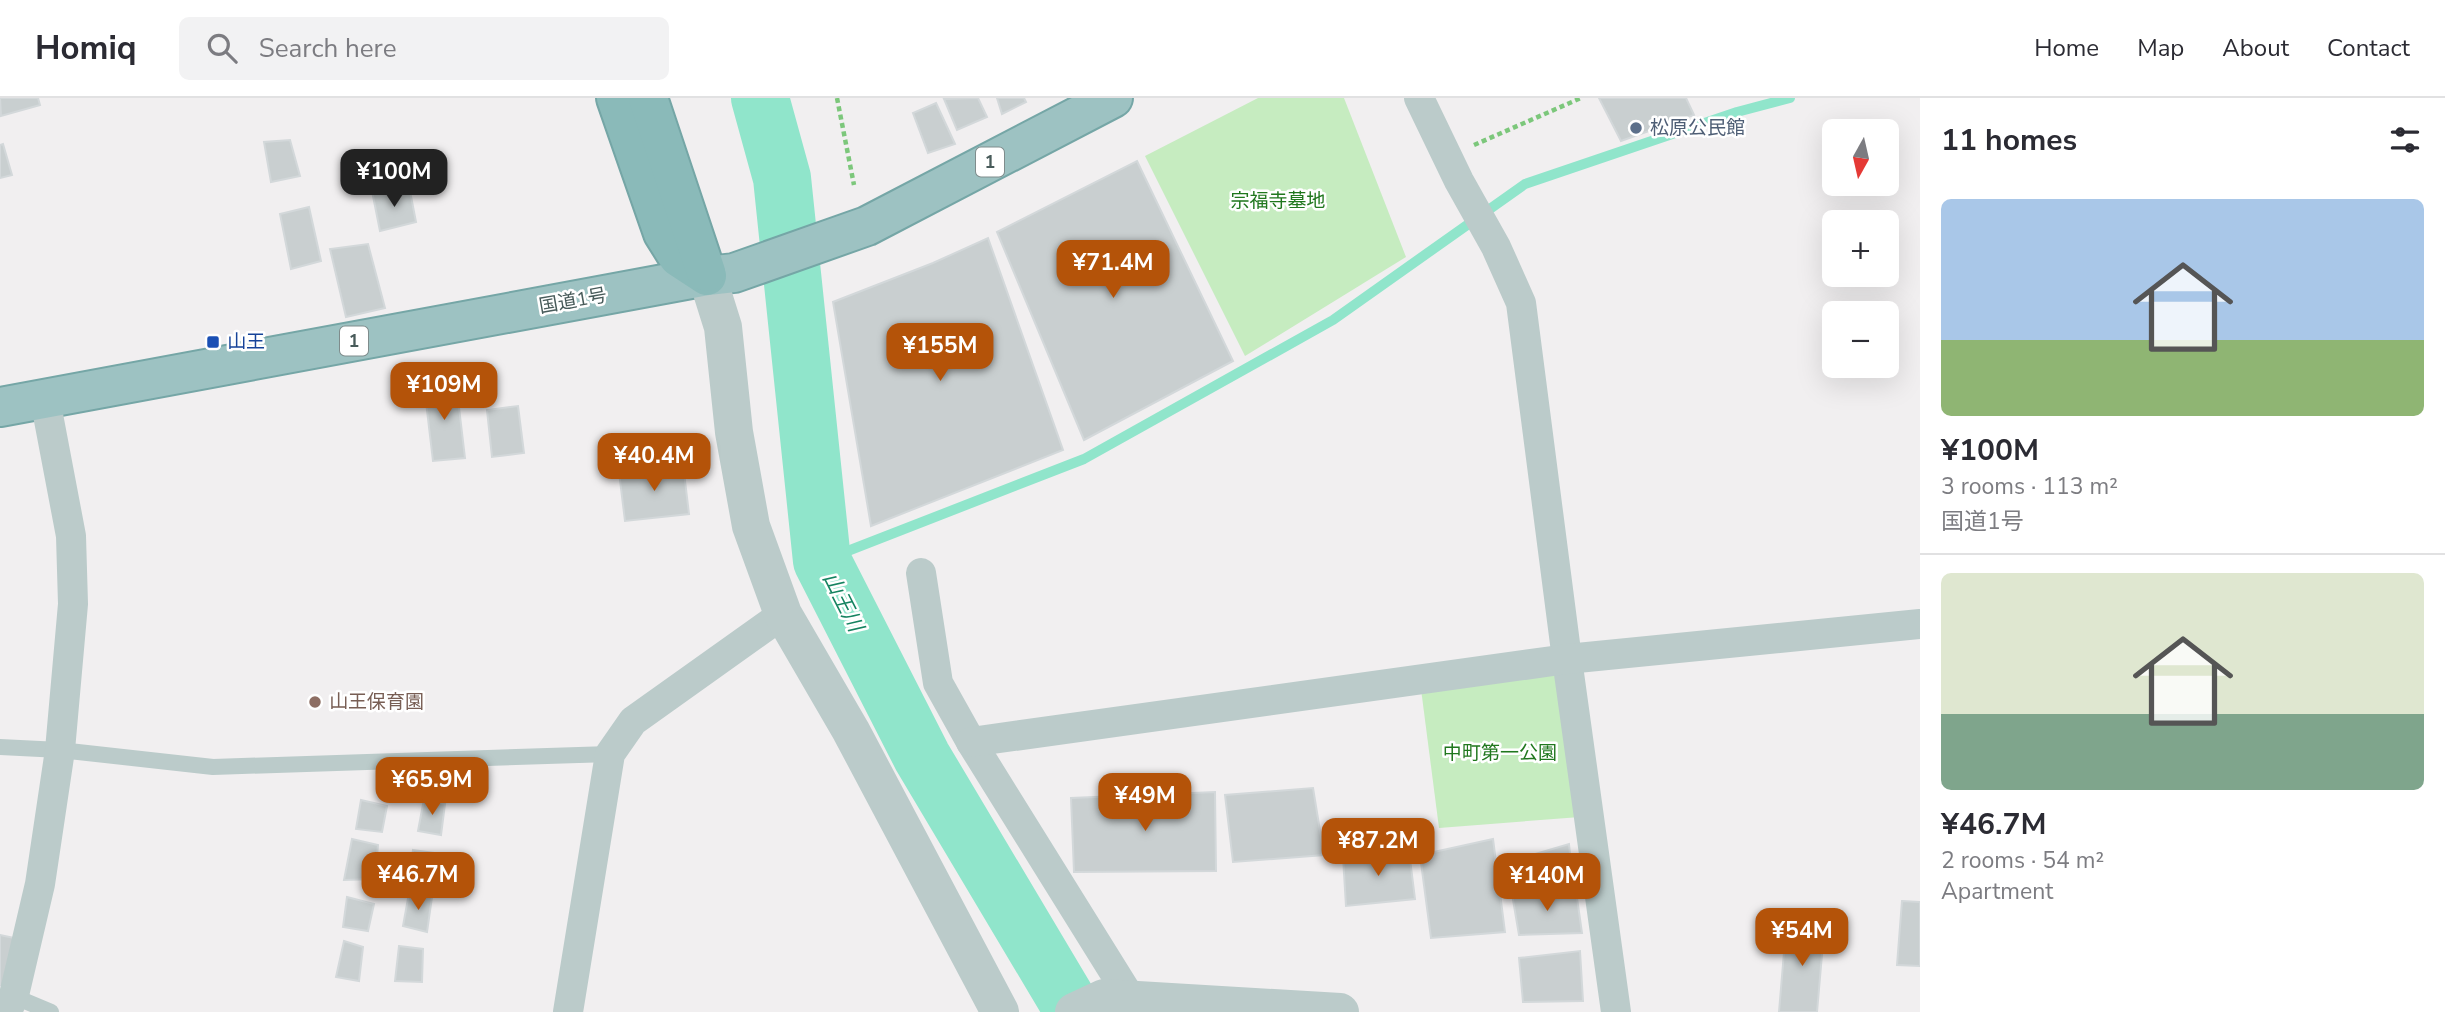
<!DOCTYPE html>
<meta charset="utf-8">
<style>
:root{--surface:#fff;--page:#f2f2f3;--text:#2b2b33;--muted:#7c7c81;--line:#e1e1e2;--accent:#b45309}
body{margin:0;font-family:"Nunito Sans","Noto Sans JP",sans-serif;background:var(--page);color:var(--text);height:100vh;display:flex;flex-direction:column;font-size:26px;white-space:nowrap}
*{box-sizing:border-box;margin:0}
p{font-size:23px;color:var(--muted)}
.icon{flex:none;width:38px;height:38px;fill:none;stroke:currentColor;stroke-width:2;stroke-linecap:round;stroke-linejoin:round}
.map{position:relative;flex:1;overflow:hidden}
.sheet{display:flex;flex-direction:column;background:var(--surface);width:525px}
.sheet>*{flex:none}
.needle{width:46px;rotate:188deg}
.fabs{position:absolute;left:1822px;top:21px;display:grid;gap:14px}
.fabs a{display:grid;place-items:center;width:77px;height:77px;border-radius:10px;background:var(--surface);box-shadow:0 7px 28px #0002;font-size:35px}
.price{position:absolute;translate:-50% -60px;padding:0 16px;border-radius:14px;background:var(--accent);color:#fff;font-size:23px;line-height:46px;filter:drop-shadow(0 2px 4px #0008)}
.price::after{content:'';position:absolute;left:50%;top:42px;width:21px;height:16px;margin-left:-10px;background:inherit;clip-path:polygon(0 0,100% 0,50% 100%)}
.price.on{background:#222;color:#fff}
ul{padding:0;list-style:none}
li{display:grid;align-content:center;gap:14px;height:371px;padding:0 21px}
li+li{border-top:2px solid var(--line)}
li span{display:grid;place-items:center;height:217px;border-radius:10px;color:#555}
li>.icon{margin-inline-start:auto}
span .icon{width:126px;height:126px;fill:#fffc;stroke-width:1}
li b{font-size:30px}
h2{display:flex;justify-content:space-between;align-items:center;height:84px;padding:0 21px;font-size:30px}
header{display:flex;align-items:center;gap:42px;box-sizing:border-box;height:98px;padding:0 35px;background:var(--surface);border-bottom:2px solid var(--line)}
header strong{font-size:33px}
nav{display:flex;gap:38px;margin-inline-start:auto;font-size:24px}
.search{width:490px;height:63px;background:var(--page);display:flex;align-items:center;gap:18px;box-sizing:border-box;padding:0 24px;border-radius:10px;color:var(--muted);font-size:26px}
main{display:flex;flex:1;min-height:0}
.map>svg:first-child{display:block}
.green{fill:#c6ecc0}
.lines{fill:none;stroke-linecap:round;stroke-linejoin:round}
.stream{stroke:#90e5cb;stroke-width:10}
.river{stroke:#90e5cb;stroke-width:58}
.building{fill:#c9cfd0;stroke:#d3d8da;stroke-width:2}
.trunk-casing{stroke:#75a6a6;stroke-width:42}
.motorway-casing{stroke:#75a6a6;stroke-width:42}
.path{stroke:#7cc77b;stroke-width:4.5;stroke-dasharray:5 3.5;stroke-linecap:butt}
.service{stroke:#bbcbca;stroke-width:16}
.minor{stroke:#bbcbca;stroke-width:30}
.tertiary{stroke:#bbcbca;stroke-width:38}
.trunk{stroke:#9dc2c2;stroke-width:38}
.motorway{stroke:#8abab9;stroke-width:38}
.service-dot{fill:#5c6f8a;stroke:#fff;stroke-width:2.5}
.transit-dot{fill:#1a4fb4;stroke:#fff;stroke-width:2.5}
.education-dot{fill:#8d6e63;stroke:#fff;stroke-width:2.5}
.labels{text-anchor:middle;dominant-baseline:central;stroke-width:5;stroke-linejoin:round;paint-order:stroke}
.shield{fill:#fff;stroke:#7f8c8c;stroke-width:2}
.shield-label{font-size:18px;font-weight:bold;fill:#485b5a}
.service-label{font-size:19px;fill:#4e5e75;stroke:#fff;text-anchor:start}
.park-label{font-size:19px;fill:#20771e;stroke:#fff}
.street-label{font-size:19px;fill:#485b5a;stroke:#fff}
.transit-label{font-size:19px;fill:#164399;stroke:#fff;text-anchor:start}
.education-label{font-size:19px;fill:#785e54;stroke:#fff;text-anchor:start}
.water-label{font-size:21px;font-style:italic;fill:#158360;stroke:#fff}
</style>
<header>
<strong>Homiq</strong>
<div class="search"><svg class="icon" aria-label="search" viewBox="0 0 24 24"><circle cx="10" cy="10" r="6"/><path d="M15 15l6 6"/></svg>Search here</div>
<nav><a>Home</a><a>Map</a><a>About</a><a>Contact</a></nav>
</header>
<main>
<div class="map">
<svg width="1920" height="914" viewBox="0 0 1920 914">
<rect width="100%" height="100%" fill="#f1eff0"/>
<!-- green -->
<g class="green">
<path d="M 1258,0 L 1344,0 L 1406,159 L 1245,258 L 1145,58 Z"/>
<path d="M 1559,571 L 1580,719 L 1439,730 L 1421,591 Z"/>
</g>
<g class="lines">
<!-- stream -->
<path class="stream" d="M 822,463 L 1084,361 L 1333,222 L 1525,86 L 1737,14 L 1790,0"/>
<!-- river -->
<path class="river" d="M 760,0 L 782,80 L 822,463 L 922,659 L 1074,914"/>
</g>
<!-- building -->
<g class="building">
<path d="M 0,0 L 38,0 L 40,7 L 1,18 Z"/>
<path d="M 978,0 L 987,19 L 957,32 L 944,1 Z"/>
<path d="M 997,0 L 1024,0 L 1026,4 L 1002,16 Z"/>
<path d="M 1599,0 L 1686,0 L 1694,17 L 1621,43 Z"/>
<path d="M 936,5 L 955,46 L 928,55 L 913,15 Z"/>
<path d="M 290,42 L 300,78 L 271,84 L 264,44 Z"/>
<path d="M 3,46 L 12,77 L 0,80 L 0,47 Z"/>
<path d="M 1137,63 L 1233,263 L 1084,342 L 997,134 Z"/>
<path d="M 372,93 L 410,93 L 416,124 L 380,133 Z"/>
<path d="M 309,109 L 321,163 L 291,171 L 280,116 Z"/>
<path d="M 988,140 L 1063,352 L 871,428 L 833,204 L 933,165 Z"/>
<path d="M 368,146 L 385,210 L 346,219 L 330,151 Z"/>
<path d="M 456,284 L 465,360 L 433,363 L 424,287 Z"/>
<path d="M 518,308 L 524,355 L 492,359 L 487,312 Z"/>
<path d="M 683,366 L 689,416 L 625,423 L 619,374 Z"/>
<path d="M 1313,690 L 1324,757 L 1233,764 L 1225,697 Z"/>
<path d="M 1215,694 L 1216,773 L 1074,774 L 1071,700 Z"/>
<path d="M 424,701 L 445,706 L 441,737 L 418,733 Z"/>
<path d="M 361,702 L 387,708 L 382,734 L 356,731 Z"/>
<path d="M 352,741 L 378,747 L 375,781 L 344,782 Z"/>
<path d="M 1493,741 L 1505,834 L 1431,840 L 1420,757 Z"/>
<path d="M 1569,746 L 1573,786 L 1511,787 L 1505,765 Z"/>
<path d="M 413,752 L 442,756 L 440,790 L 408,788 Z"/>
<path d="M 1409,753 L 1415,801 L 1346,808 L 1343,759 Z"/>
<path d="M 1576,793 L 1582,835 L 1519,837 L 1512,796 Z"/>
<path d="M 409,795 L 432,799 L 427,834 L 403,828 Z"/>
<path d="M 347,799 L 374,806 L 368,833 L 343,829 Z"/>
<path d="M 1902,803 L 1920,804 L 1920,868 L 1897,867 Z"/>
<path d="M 1825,822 L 1817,914 L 1779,914 L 1786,830 Z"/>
<path d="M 0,837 L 19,841 L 7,889 L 0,887 Z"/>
<path d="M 344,843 L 363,849 L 359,883 L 336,879 Z"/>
<path d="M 399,848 L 423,851 L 422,884 L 395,883 Z"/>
<path d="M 1580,853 L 1583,903 L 1523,904 L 1519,860 Z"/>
</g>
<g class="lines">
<defs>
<path id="trunk" d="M 0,309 L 707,178 L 734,175 L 867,128 L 1113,0"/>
<g id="motorway">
<path d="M 616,0 L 663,135 L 678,159 L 707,178"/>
<path d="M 648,0 L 706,174"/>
</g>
</defs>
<!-- trunk casing -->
<use href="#trunk" class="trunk-casing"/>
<!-- motorway casing -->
<use href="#motorway" class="motorway-casing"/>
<!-- path -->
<g class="path">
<path d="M 837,0 L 854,87"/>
<path d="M 1474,47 L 1581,0"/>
</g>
<!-- service -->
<g class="service">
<path d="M 0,649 L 60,652 L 213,669 L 610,656"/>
<path d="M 8,896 L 51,914"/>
</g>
<!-- minor -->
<g class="minor">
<path d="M 1419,0 L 1459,83 L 1496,149 L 1521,205 L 1567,561 L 1616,914"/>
<path d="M 921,475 L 938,585 L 971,644 L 1139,914"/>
<path d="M 971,644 L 1567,561 L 1920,526"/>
<path d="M 7,914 L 14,897 L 40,786 L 60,652 L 73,506 L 71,438 L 45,301"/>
<path d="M 568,914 L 610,656 L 633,623 L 783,516"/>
</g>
<!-- tertiary -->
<g class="tertiary">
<path d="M 707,178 L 723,229 L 734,334 L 751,428 L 783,516 L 851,633 L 1000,914"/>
<path d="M 1074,914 L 1104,900 L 1340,914"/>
</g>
<!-- trunk -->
<use href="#trunk" class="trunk"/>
<!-- motorway -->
<use href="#motorway" class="motorway"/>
</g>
<!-- markers -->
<circle class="service-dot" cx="1636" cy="30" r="7"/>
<rect class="transit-dot" x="206" y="237" width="14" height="14" rx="3.5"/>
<circle class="education-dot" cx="315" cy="604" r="7"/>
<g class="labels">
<!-- shield labels -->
<g class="shield">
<rect x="976" y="49.5" width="28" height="29" rx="5"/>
<rect x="340" y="228.5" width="28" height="29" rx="5"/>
</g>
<g class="shield-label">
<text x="990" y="64">1</text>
<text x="354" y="243">1</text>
</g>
<!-- service labels -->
<g class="service-label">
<text x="1650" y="30">松原公民館</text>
</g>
<!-- park labels -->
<g class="park-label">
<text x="1278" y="103">宗福寺墓地</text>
<text x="1500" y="655">中町第一公園</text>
</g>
<!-- street labels -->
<g class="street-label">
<text transform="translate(573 203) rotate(-10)">国道1号</text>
</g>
<!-- transit labels -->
<g class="transit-label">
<text x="227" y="244">山王</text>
</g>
<!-- education labels -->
<g class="education-label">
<text x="329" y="604">山王保育園</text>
</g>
<!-- water labels -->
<g class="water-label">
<text transform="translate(843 504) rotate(63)">山王川</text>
</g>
</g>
</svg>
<div class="fabs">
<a><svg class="needle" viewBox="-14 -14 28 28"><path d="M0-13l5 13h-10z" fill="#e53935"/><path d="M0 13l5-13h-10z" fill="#7c7c81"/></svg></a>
<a>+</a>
<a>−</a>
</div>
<b class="price on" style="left:394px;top:111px">¥100M</b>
<b class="price" style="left:1113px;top:202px">¥71.4M</b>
<b class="price" style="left:940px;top:285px">¥155M</b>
<b class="price" style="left:444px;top:324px">¥109M</b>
<b class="price" style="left:654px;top:395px">¥40.4M</b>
<b class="price" style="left:432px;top:719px">¥65.9M</b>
<b class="price" style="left:1145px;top:735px">¥49M</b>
<b class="price" style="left:1378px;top:780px">¥87.2M</b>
<b class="price" style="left:418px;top:814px">¥46.7M</b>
<b class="price" style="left:1547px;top:815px">¥140M</b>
<b class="price" style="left:1802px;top:870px">¥54M</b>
</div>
<section class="sheet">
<h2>11 homes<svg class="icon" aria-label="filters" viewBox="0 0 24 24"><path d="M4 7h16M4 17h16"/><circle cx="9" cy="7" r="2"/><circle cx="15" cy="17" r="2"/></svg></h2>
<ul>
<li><span style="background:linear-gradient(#a9c7e8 65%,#8fb573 0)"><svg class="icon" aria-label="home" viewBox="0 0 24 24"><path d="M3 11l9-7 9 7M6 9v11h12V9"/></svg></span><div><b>¥100M</b><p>3 rooms · 113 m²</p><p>国道1号</p></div></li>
<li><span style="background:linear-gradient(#dfe7d0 65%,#7fa58c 0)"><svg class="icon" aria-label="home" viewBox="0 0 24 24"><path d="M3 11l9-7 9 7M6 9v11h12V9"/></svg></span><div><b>¥46.7M</b><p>2 rooms · 54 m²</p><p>Apartment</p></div></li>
</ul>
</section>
</main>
